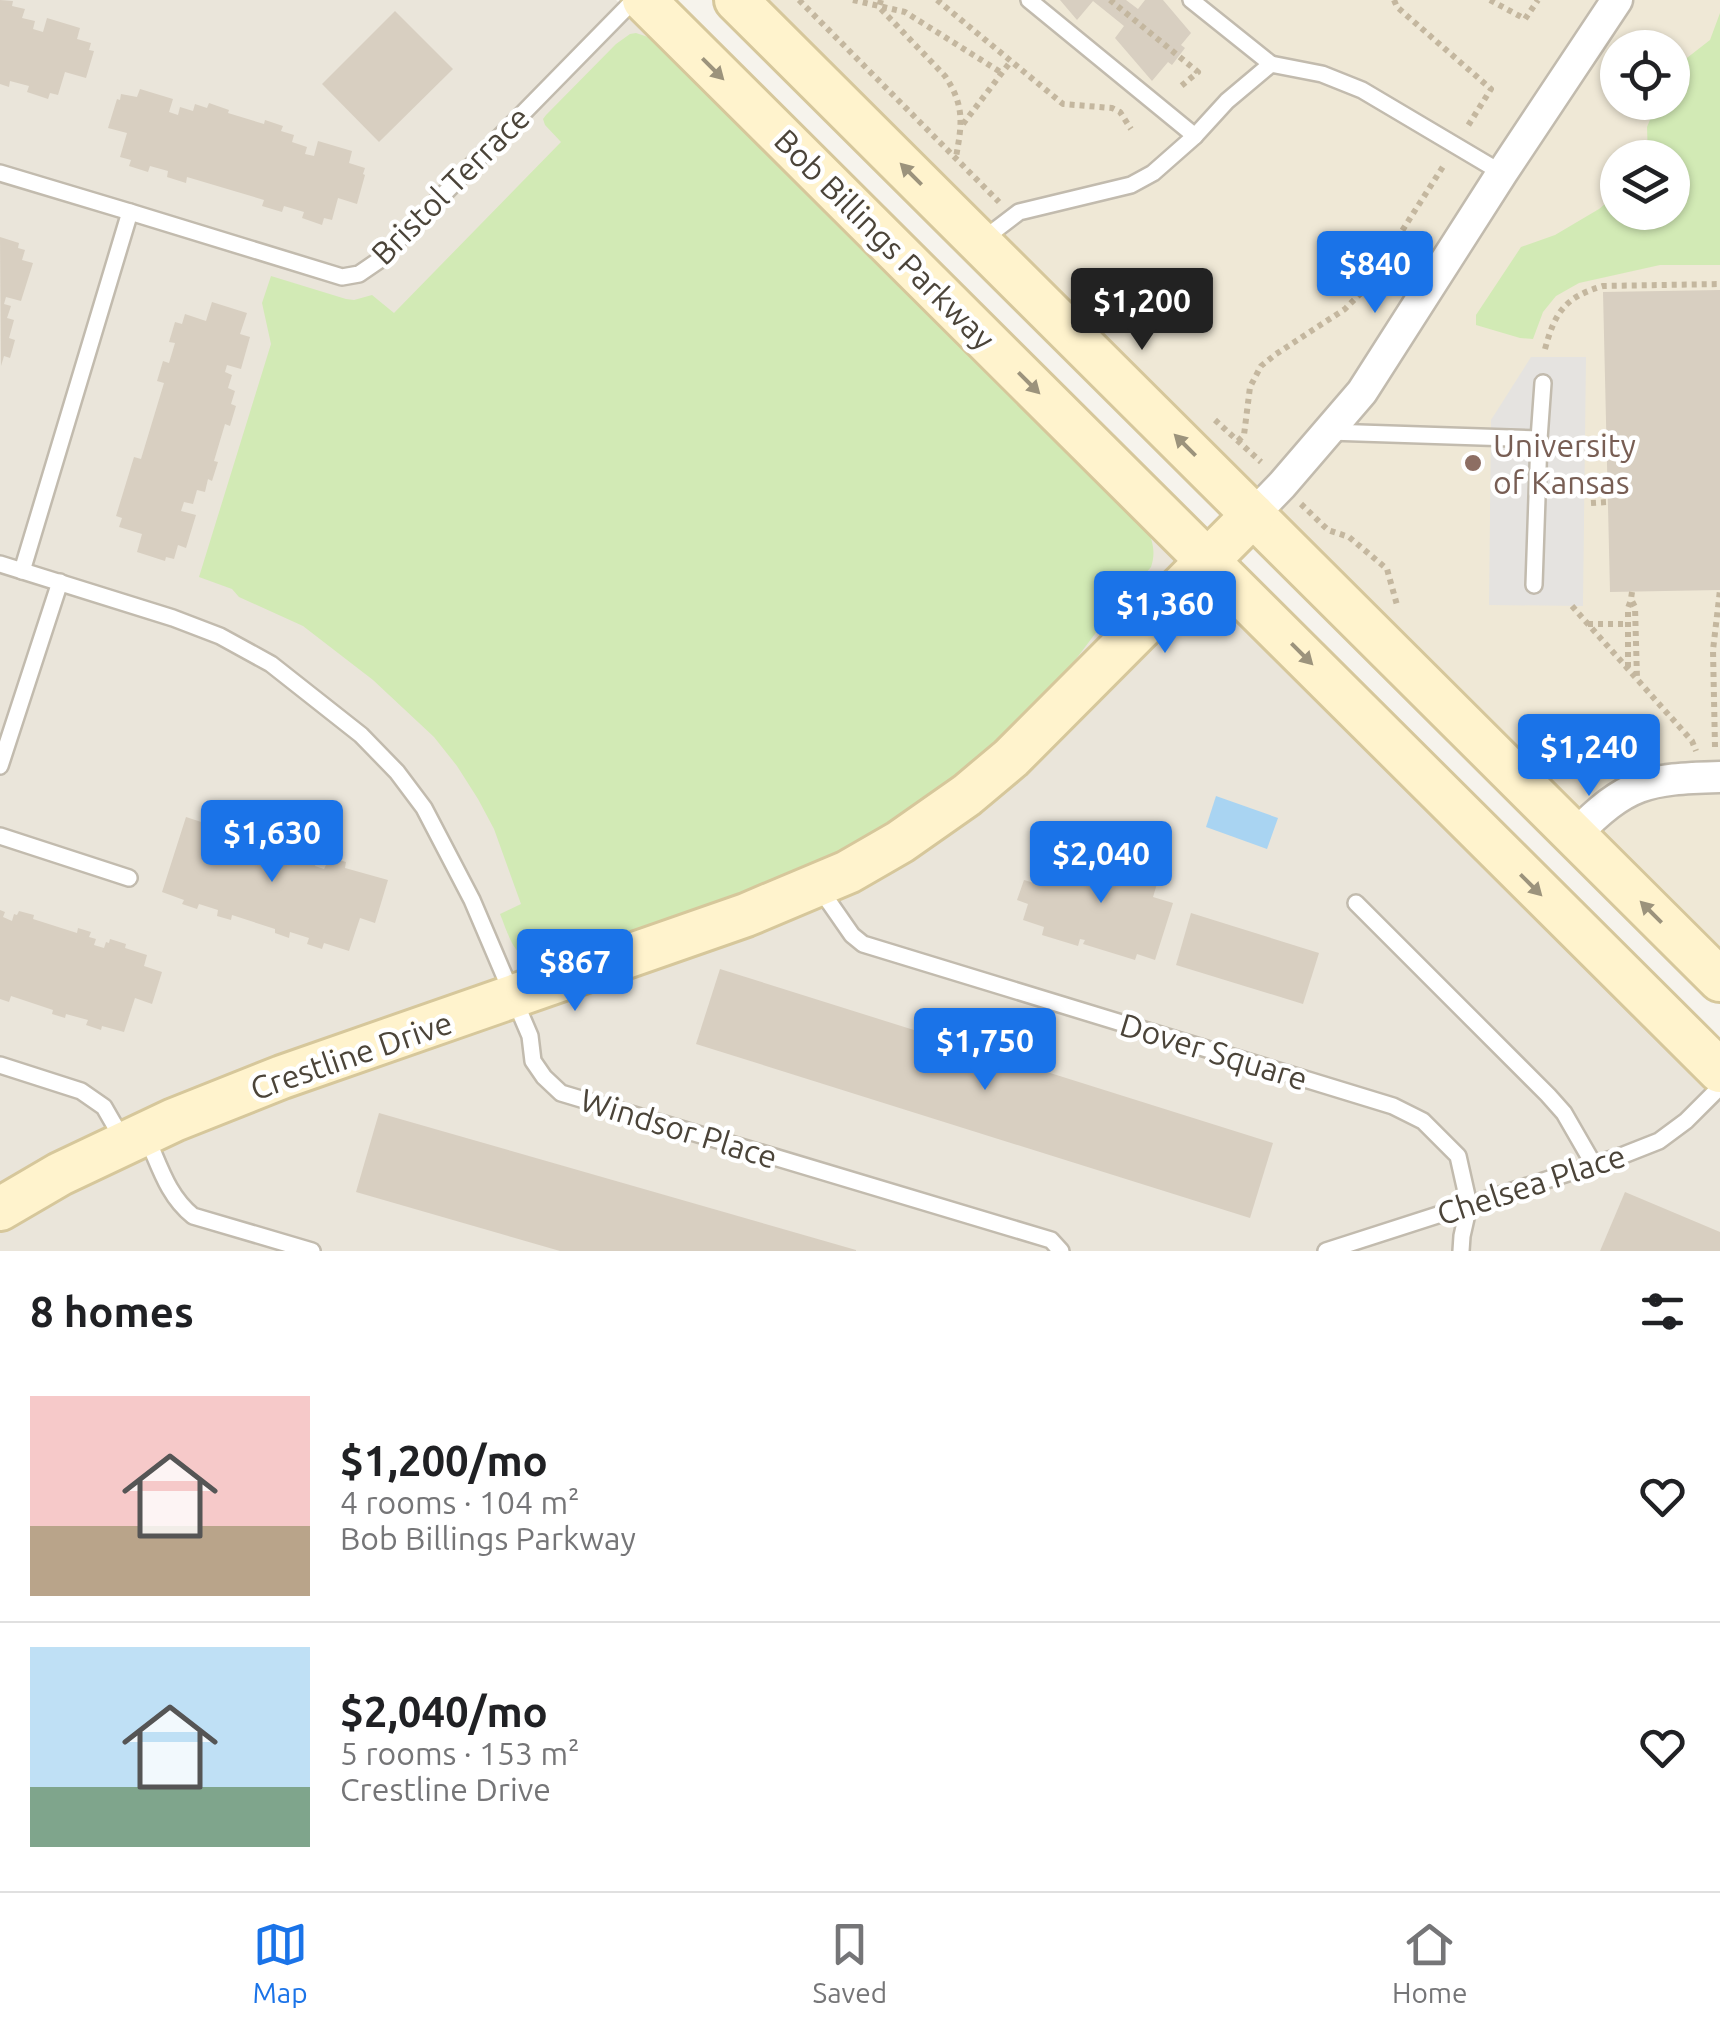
<!DOCTYPE html>
<meta charset="utf-8">
<style>
:root{--surface:#fff;--page:#f2f2f2;--text:#202124;--muted:#757577;--line:#e0e0e0;--accent:#1a73e8}
body{margin:0;font-family:Ubuntu,sans-serif;background:var(--page);color:var(--text);height:100vh;display:flex;flex-direction:column;font-size:38px;white-space:nowrap}
*{box-sizing:border-box;margin:0}
p{font-size:32px;color:var(--muted)}
.icon{flex:none;width:55px;height:55px;fill:none;stroke:currentColor;stroke-width:2;stroke-linecap:round;stroke-linejoin:round}
.map{position:relative;height:1251px;overflow:hidden}
.drawer{display:flex;flex-direction:column;background:var(--surface);flex:1}
.drawer>*{flex:none}
.controls{position:absolute;left:1600px;top:30px;display:grid;gap:20px}
.controls a{display:grid;place-items:center;width:90px;height:90px;border-radius:50%;background:var(--surface);box-shadow:0 2px 8px #0004;font-size:50px}
.price{position:absolute;translate:-50% -85px;padding:0 22px;border-radius:10px;background:var(--accent);color:#fff;font-size:32px;line-height:65px;filter:drop-shadow(0 2px 5px #0008)}
.price::after{content:'';position:absolute;left:50%;top:60px;width:30px;height:22px;margin-left:-15px;background:inherit;clip-path:polygon(0 0,100% 0,50% 100%)}
.price.current{background:#222;color:#fff}
ul{padding:0;list-style:none}
li{display:flex;align-items:center;gap:30px;height:250px;padding:0 30px}
li+li{border-top:2px solid var(--line)}
li span{display:grid;place-items:center;flex:none;width:280px;height:200px;border-radius:0px;color:#555}
li>.icon{margin-inline-start:auto}
span .icon{width:120px;height:120px;fill:#fffc;stroke-width:1}
li b{font-size:42px}
h2{display:flex;justify-content:space-between;align-items:center;height:120px;padding:0 30px;font-size:42px}
.tabs{display:flex;justify-content:space-around;align-items:center;height:140px;border-top:2px solid var(--line);background:var(--surface);font-size:28px;color:var(--muted)}
.tabs a{display:grid;justify-items:center;gap:5px}
.tabs .current{color:var(--accent)}
.map>svg:first-child{display:block}
.residential{fill:#eae5da}
.education{fill:#efe8d6;fill-rule:evenodd}
.green{fill:#d2eab5}
.parking{fill:#e5e3e0}
.water{fill:#a9d4f2}
.building{fill:#d8cfc1}
.lines{fill:none;stroke-linecap:round;stroke-linejoin:round}
.lane-casing{stroke:#c2bbae;stroke-width:20}
.street-casing{stroke:#c2bbae;stroke-width:35}
.secondary-casing{stroke:#d6c79b;stroke-width:48}
.path{stroke:#c4b79f;stroke-width:6;stroke-dasharray:5 5;stroke-linecap:butt}
.lane{stroke:#fff;stroke-width:15}
.street{stroke:#fff;stroke-width:30}
.secondary{stroke:#fff3cd;stroke-width:42}
.oneway{fill:#9c937c}
.education-dot{fill:#8d6e63;stroke:#fff;stroke-width:4}
.labels{text-anchor:middle;dominant-baseline:central;stroke-width:9;stroke-linejoin:round;paint-order:stroke}
.street-label{font-size:32px;fill:#4b4439;stroke:#fff}
.education-label{font-size:32px;fill:#785e54;stroke:#fff;text-anchor:start}
</style>
<div class="map">
<svg width="1720" height="1251" viewBox="0 0 1720 1251">
<rect width="100%" height="100%" fill="#f6f3ec"/>
<!-- residential -->
<path class="residential" d="M 0,0 L 616,0 L 1720,1098 L 1720,1251 L 0,1251 Z"/>
<!-- education -->
<path class="education" d="M 764,0 L 1720,0 L 1720,954 ZM 1618,48 L 1672,48 L 1672,102 L 1618,102 ZM 1618,158 L 1672,158 L 1672,212 L 1618,212 Z"/>
<!-- green -->
<g class="green">
<path d="M 1720,13 L 1720,265 L 1660,265 L 1579,283 L 1556,296 L 1543,312 L 1533,339 L 1520,338 L 1476,325 L 1476,315 L 1521,247 L 1555,235 L 1599,209 L 1617,194 L 1618,212 L 1672,212 L 1672,158 L 1648,157 L 1647,127 L 1657,103 L 1672,102 L 1673,77 L 1683,61 L 1710,40 Z"/>
<path d="M 636,33 L 651,38 L 659,43 L 1146,527 C 1153,541 1156,552 1151,567 L 1098,630 L 1060,680 L 995,747 L 923,803 L 856,845 L 791,877 L 541,964 C 514,960 509,936 500,914 L 521,904 L 494,829 L 478,799 L 457,766 L 434,737 L 373,680 L 303,626 L 239,597 L 232,589 L 199,577 L 271,344 L 262,303 L 271,276 L 346,299 L 354,300 L 372,295 L 394,313 L 561,142 L 545,125 L 543,119 L 546,115 L 616,44 L 630,34 Z"/>
</g>
<!-- parking -->
<path class="parking" d="M 1531,357 L 1586,357 L 1583,606 L 1489,605 L 1491,420 Z"/>
<!-- water -->
<path class="water" d="M 1216,796 L 1278,818 L 1267,849 L 1206,827 Z"/>
<!-- building -->
<g class="building">
<path d="M 0,0 L 13,1 L 12,6 L 25,9 L 22,18 L 35,21 L 33,29 L 43,32 L 47,18 L 80,28 L 77,39 L 91,43 L 89,50 L 94,51 L 86,78 L 65,72 L 58,95 L 50,93 L 48,99 L 27,92 L 29,86 L 10,81 L 9,87 L 0,84 Z"/>
<path d="M 1060,0 L 1126,0 L 1138,9 L 1145,0 L 1163,0 L 1191,33 L 1181,45 L 1185,48 L 1172,65 L 1168,62 L 1152,81 L 1115,38 L 1124,26 L 1093,1 L 1077,20 Z"/>
<path d="M 395,11 L 453,69 L 379,142 L 322,84 Z"/>
<path d="M 140,89 L 173,99 L 169,112 L 178,115 L 180,107 L 193,111 L 195,104 L 207,108 L 209,103 L 229,110 L 228,113 L 264,124 L 265,120 L 283,126 L 281,131 L 294,135 L 292,142 L 307,147 L 305,154 L 314,156 L 318,141 L 352,151 L 349,163 L 365,168 L 363,174 L 365,175 L 357,204 L 338,198 L 332,220 L 324,218 L 322,225 L 302,218 L 304,212 L 284,206 L 282,212 L 262,206 L 264,200 L 187,177 L 186,183 L 167,177 L 168,171 L 150,166 L 148,172 L 129,166 L 131,160 L 120,157 L 127,133 L 108,128 L 117,99 L 120,100 L 121,94 L 137,97 Z"/>
<path d="M 0,237 L 19,243 L 18,248 L 25,250 L 22,260 L 33,263 L 21,301 L 6,297 L 4,304 L 11,306 L 7,318 L 14,320 L 9,338 L 15,340 L 10,358 L 4,356 L 1,366 Z"/>
<path d="M 1720,290 L 1720,590 L 1610,592 L 1603,292 Z"/>
<path d="M 212,302 L 247,313 L 240,334 L 250,337 L 241,369 L 227,365 L 225,372 L 232,375 L 228,388 L 235,391 L 231,404 L 236,406 L 230,426 L 225,424 L 214,461 L 218,462 L 212,481 L 208,479 L 205,492 L 197,490 L 193,504 L 184,502 L 181,511 L 196,515 L 186,548 L 178,545 L 174,559 L 166,557 L 165,561 L 137,552 L 142,534 L 119,527 L 122,518 L 116,516 L 134,457 L 141,459 L 164,383 L 157,381 L 163,361 L 169,363 L 175,343 L 169,342 L 175,322 L 182,324 L 185,314 L 206,321 Z"/>
<path d="M 186,817 L 241,835 L 244,829 L 260,834 L 259,839 L 297,851 L 298,847 L 312,851 L 311,857 L 317,859 L 315,866 L 324,869 L 330,857 L 346,862 L 345,868 L 388,880 L 375,923 L 360,918 L 349,951 L 324,943 L 322,949 L 307,944 L 309,938 L 290,932 L 289,938 L 275,933 L 275,929 L 232,915 L 231,920 L 217,916 L 218,910 L 199,904 L 197,909 L 182,904 L 184,900 L 162,892 Z"/>
<path d="M 1113,848 L 1163,864 L 1153,897 L 1173,903 L 1155,960 L 1137,954 L 1135,960 L 1083,944 L 1085,940 L 1080,939 L 1078,946 L 1042,935 L 1044,927 L 1023,920 L 1028,904 L 1017,900 L 1024,880 L 1034,883 L 1039,863 L 1061,870 L 1063,864 L 1099,876 L 1098,880 L 1103,882 Z"/>
<path d="M 0,910 L 5,912 L 3,917 L 12,921 L 14,914 L 17,915 L 19,911 L 34,915 L 33,919 L 77,933 L 78,928 L 91,932 L 89,937 L 96,939 L 94,945 L 104,948 L 106,942 L 109,943 L 110,939 L 126,944 L 125,948 L 147,955 L 144,966 L 162,972 L 152,1004 L 135,998 L 124,1032 L 102,1026 L 101,1030 L 86,1025 L 88,1020 L 66,1014 L 65,1018 L 52,1014 L 53,1010 L 11,996 L 9,1002 L 0,999 Z"/>
<path d="M 1191,913 L 1319,953 L 1303,1004 L 1176,965 Z"/>
<path d="M 720,969 L 1273,1143 L 1250,1218 L 696,1044 Z"/>
<path d="M 379,1113 L 856,1250 L 856,1251 L 560,1251 L 356,1192 Z"/>
<path d="M 1625,1192 L 1720,1232 L 1720,1251 L 1600,1251 Z"/>
</g>
<g class="lines">
<defs>
<g id="lane">
<path d="M 1029,0 L 1195,136"/>
<path d="M 1191,0 L 1271,64"/>
<path d="M 0,173 L 130,212"/>
<path d="M 981,241 L 1019,212 L 1131,185 L 1153,173 L 1195,136 L 1227,101 L 1271,64 L 1322,74 L 1362,90 L 1502,173"/>
<path d="M 1329,432 L 1539,439"/>
<path d="M 0,564 L 173,618 L 220,636 L 271,664 L 361,735 L 397,772 L 424,808 L 472,900 L 530,1036 L 533,1061 L 544,1077 L 561,1093 L 1051,1240 L 1061,1251"/>
<path d="M 22,571 L 130,212 L 342,277 L 359,274 L 378,261 L 634,0"/>
<path d="M 1534,585 L 1539,439 L 1543,383"/>
<path d="M 0,766 L 60,582"/>
<path d="M 0,836 L 129,878"/>
<path d="M 820,889 L 852,935 L 863,944 L 1393,1106 L 1423,1121 L 1458,1156 L 1469,1205 L 1462,1236 L 1461,1251"/>
<path d="M 1356,903 L 1548,1095 L 1564,1113 L 1594,1165"/>
<path d="M 0,1065 L 81,1091 L 104,1107 L 123,1140"/>
<path d="M 147,1138 C 160,1167 168,1196 193,1216 L 312,1251"/>
<path d="M 1326,1251 L 1621,1156 L 1659,1141 L 1686,1121 L 1720,1087"/>
</g>
<g id="street">
<path d="M 1253,515 L 1282,485 L 1362,392 L 1502,173 L 1617,0"/>
<path d="M 1574,836 C 1627,782 1646,779 1720,777"/>
</g>
<g id="secondary">
<path d="M 644,0 L 1720,1071"/>
<path d="M 736,0 L 1720,980"/>
<path d="M 0,1209 L 60,1174 L 174,1120 L 282,1077 L 746,915 L 848,872 L 900,842 L 967,795 L 1011,758 L 1253,515"/>
</g>
</defs>
<!-- lane casing -->
<use href="#lane" class="lane-casing"/>
<!-- street casing -->
<use href="#street" class="street-casing"/>
<!-- secondary casing -->
<use href="#secondary" class="secondary-casing"/>
<!-- path -->
<g class="path">
<path d="M 799,0 L 999,202"/>
<path d="M 853,0 L 905,12 L 1002,73"/>
<path d="M 881,0 L 879,7 L 945,76 C 965,106 962,124 956,157"/>
<path d="M 937,0 L 1063,104 L 1112,108 L 1120,112 L 1131,129"/>
<path d="M 1110,0 L 1198,72 L 1180,87"/>
<path d="M 1394,0 L 1397,7 L 1491,89 L 1466,129"/>
<path d="M 1490,0 L 1525,19 L 1538,0"/>
<path d="M 963,124 L 1011,61"/>
<path d="M 1545,349 C 1555,312 1565,297 1603,286 L 1720,284"/>
<path d="M 1215,420 L 1261,462"/>
<path d="M 1238,441 L 1244,435 L 1250,387 L 1261,366 L 1276,354 L 1345,309 L 1365,289 L 1444,165"/>
<path d="M 1591,503 L 1608,502"/>
<path d="M 1301,504 L 1328,530 L 1349,537 L 1387,569 L 1397,605"/>
<path d="M 1632,592 L 1631,599 L 1635,607 L 1637,678"/>
<path d="M 1572,606 L 1692,741 L 1696,751"/>
<path d="M 1588,624 L 1627,624"/>
<path d="M 1628,667 L 1628,608 L 1631,600"/>
<path d="M 1715,747 L 1713,650 L 1720,590"/>
</g>
<!-- lane -->
<use href="#lane" class="lane"/>
<!-- street -->
<use href="#street" class="street"/>
<!-- secondary -->
<use href="#secondary" class="secondary"/>
</g>
<!-- one-way arrows -->
<defs><path id="oneway-solid" d="M-6-.8H1V-3.2L6.5 0L1 3.2V.8H-6Z" transform="scale(2.5)"/></defs>
<g class="oneway">
<use href="#oneway-solid" transform="translate(713 69) rotate(45)"/>
<use href="#oneway-solid" transform="translate(911 174) rotate(-135)"/>
<use href="#oneway-solid" transform="translate(1029 383) rotate(45)"/>
<use href="#oneway-solid" transform="translate(1185 445) rotate(-135)"/>
<use href="#oneway-solid" transform="translate(1302 654) rotate(45)"/>
<use href="#oneway-solid" transform="translate(1531 885) rotate(45)"/>
<use href="#oneway-solid" transform="translate(1651 912) rotate(-135)"/>
</g>
<!-- markers -->
<circle class="education-dot" cx="1473" cy="463" r="10"/>
<g class="labels">
<!-- street labels -->
<g class="street-label">
<text transform="translate(450 185) rotate(-45)">Bristol Terrace</text>
<text transform="translate(885 239) rotate(45)">Bob Billings Parkway</text>
<text transform="translate(1214 1051) rotate(17)">Dover Square</text>
<text transform="translate(351 1055) rotate(-19)">Crestline Drive</text>
<text transform="translate(679 1128) rotate(17)">Windsor Place</text>
<text transform="translate(1531 1184) rotate(-18)">Chelsea Place</text>
</g>
<!-- education labels -->
<g class="education-label">
<text x="1493" y="445">University<tspan x="1493" dy="37">of Kansas</tspan></text>
</g>
</g>
</svg>
<div class="controls">
<a><svg class="icon" aria-label="locate" viewBox="0 0 24 24"><circle cx="12" cy="12" r="6"/><path d="M12 2v4M12 18v4M2 12h4M18 12h4"/></svg></a>
<a><svg class="icon" aria-label="layers" viewBox="0 0 24 24"><path d="M12 4l9 5-9 5-9-5zM3 14l9 5 9-5"/></svg></a>
</div>
<b class="price" style="left:1375px;top:316px">$840</b>
<b class="price current" style="left:1142px;top:353px">$1,200</b>
<b class="price" style="left:1165px;top:656px">$1,360</b>
<b class="price" style="left:1589px;top:799px">$1,240</b>
<b class="price" style="left:272px;top:885px">$1,630</b>
<b class="price" style="left:1101px;top:906px">$2,040</b>
<b class="price" style="left:575px;top:1014px">$867</b>
<b class="price" style="left:985px;top:1093px">$1,750</b>
</div>
<section class="drawer">
<h2>8 homes<svg class="icon" aria-label="filters" viewBox="0 0 24 24"><path d="M4 7h16M4 17h16"/><circle cx="9" cy="7" r="2"/><circle cx="15" cy="17" r="2"/></svg></h2>
<ul>
<li><span style="background:linear-gradient(#f6c9c9 65%,#b9a48a 0)"><svg class="icon" aria-label="home" viewBox="0 0 24 24"><path d="M3 11l9-7 9 7M6 9v11h12V9"/></svg></span><div><b>$1,200/mo</b><p>4 rooms · 104 m²</p><p>Bob Billings Parkway</p></div><svg class="icon" aria-label="heart" viewBox="0 0 24 24"><path d="M12 20l-8-8c-3-5 5-10 8-4 3-6 11-1 8 4z"/></svg></li>
<li><span style="background:linear-gradient(#bfe0f5 70%,#7fa58c 0)"><svg class="icon" aria-label="home" viewBox="0 0 24 24"><path d="M3 11l9-7 9 7M6 9v11h12V9"/></svg></span><div><b>$2,040/mo</b><p>5 rooms · 153 m²</p><p>Crestline Drive</p></div><svg class="icon" aria-label="heart" viewBox="0 0 24 24"><path d="M12 20l-8-8c-3-5 5-10 8-4 3-6 11-1 8 4z"/></svg></li>
</ul>
</section>
<nav class="tabs">
<a class="current"><svg class="icon" aria-label="map" viewBox="0 0 24 24"><path d="M3 6l6-2 6 2 6-2v14l-6 2-6-2-6 2zM9 4v14M15 6v14"/></svg>Map</a>
<a><svg class="icon" aria-label="saved" viewBox="0 0 24 24"><path d="M7 4h10v16l-5-4-5 4z"/></svg>Saved</a>
<a><svg class="icon" aria-label="home" viewBox="0 0 24 24"><path d="M3 11l9-7 9 7M6 9v11h12V9"/></svg>Home</a>
</nav>
